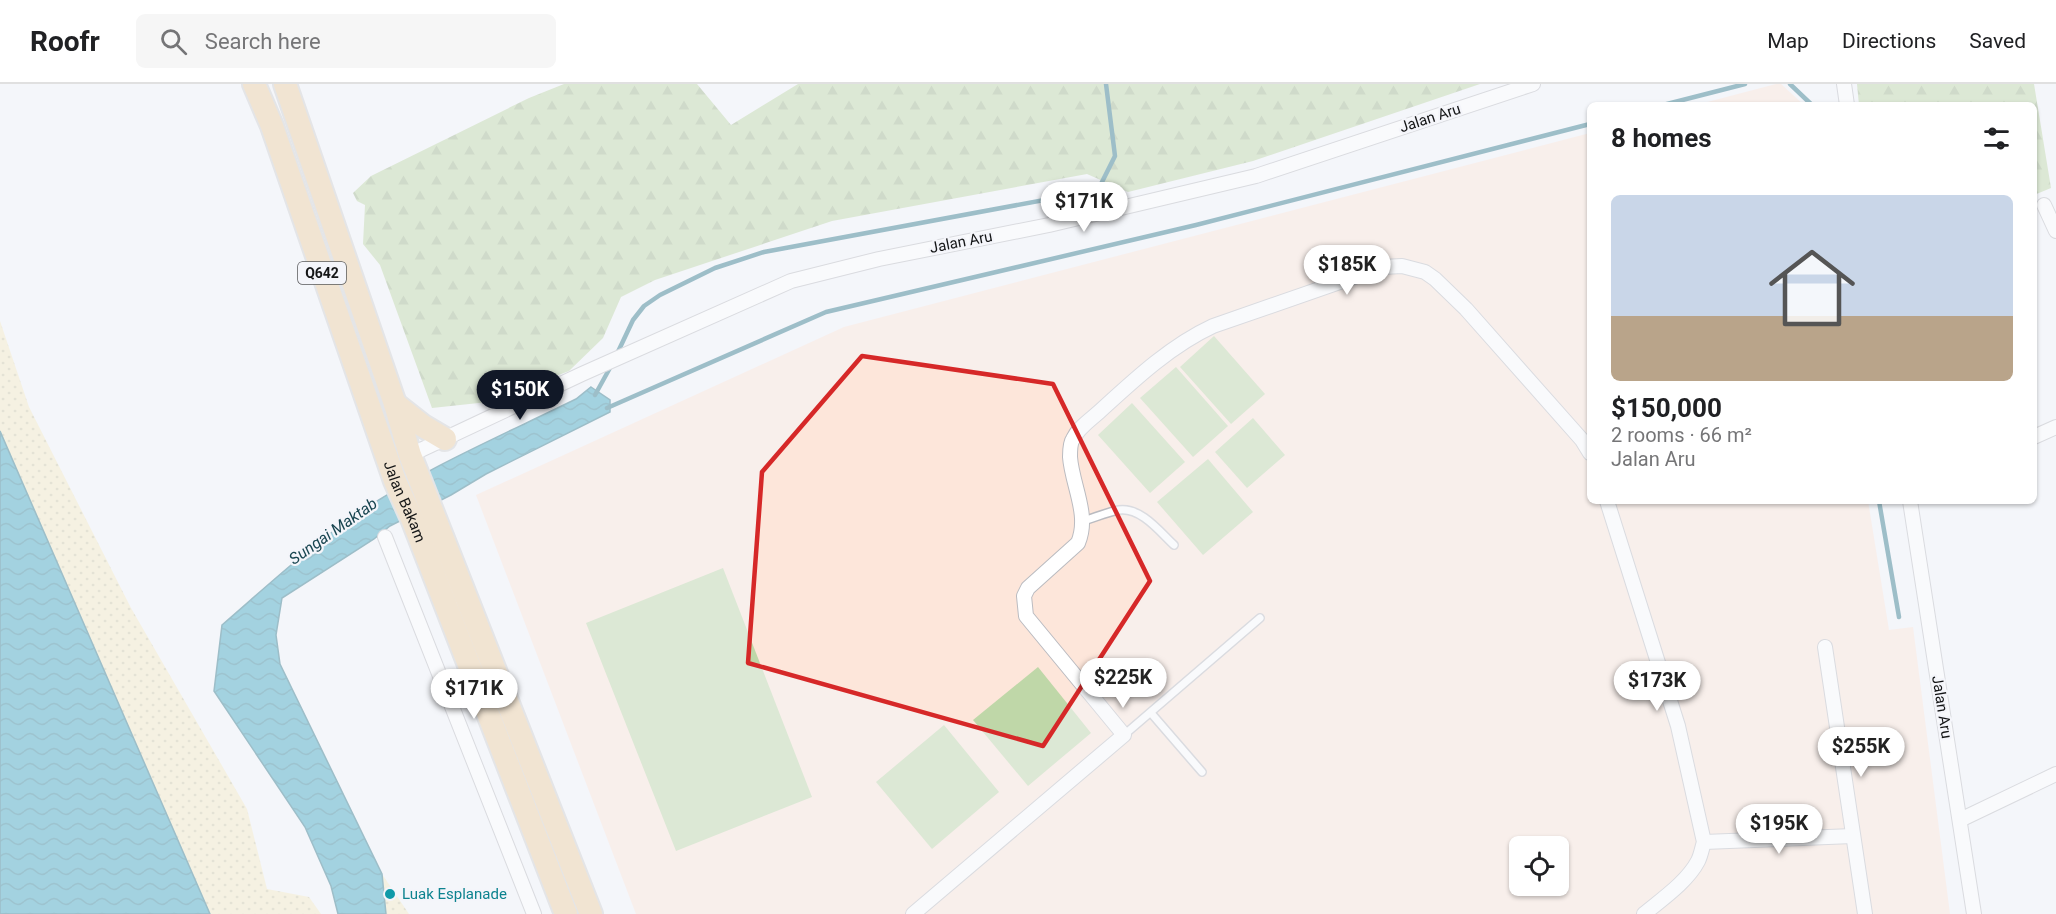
<!DOCTYPE html>
<meta charset="utf-8">
<style>
:root{--surface:#fff;--page:#f6f6f6;--text:#202124;--muted:#757577;--line:#e0e0e0;--accent:#111827}
body{margin:0;font-family:Roboto,sans-serif;background:var(--page);color:var(--text);height:100vh;display:flex;flex-direction:column;font-size:22px;white-space:nowrap}
*{box-sizing:border-box;margin:0}
p{font-size:20px;color:var(--muted)}
.icon{flex:none;width:33px;height:33px;fill:none;stroke:currentColor;stroke-width:2;stroke-linecap:round;stroke-linejoin:round}
.map{position:relative;flex:1;overflow:hidden}
.panel{position:absolute;left:1587px;top:18px;width:450px;height:402px;display:flex;flex-direction:column;background:var(--surface);border-radius:9px;box-shadow:0 2px 4px #0004}
.panel>*{flex:none}
.tools{position:absolute;left:1509px;top:752px;display:grid;gap:12px}
.tools a{display:grid;place-items:center;width:60px;height:60px;border-radius:9px;background:var(--surface);box-shadow:0 2px 4px #0004;font-size:30px}
.price{position:absolute;translate:-50% -51px;padding:0 14px;border-radius:21px;background:#fff;color:#222;font-size:20px;line-height:39px;filter:drop-shadow(0 2px 3px #0008)}
.price::after{content:'';position:absolute;left:50%;top:36px;width:18px;height:14px;margin-left:-9px;background:inherit;clip-path:polygon(0 0,100% 0,50% 100%)}
.price.on{background:var(--accent);color:#fff}
ul{padding:0;list-style:none}
li{display:grid;align-content:center;gap:12px;height:318px;padding:0 24px}
li+li{border-top:2px solid var(--line)}
li span{display:grid;place-items:center;height:186px;border-radius:9px;color:#555}
li>.icon{margin-inline-start:auto}
span .icon{width:108px;height:108px;fill:#fffc;stroke-width:1}
li b{font-size:26px}
h2{display:flex;justify-content:space-between;align-items:center;height:72px;padding:0 24px;font-size:26px}
header{display:flex;align-items:center;gap:36px;box-sizing:border-box;height:84px;padding:0 30px;background:var(--surface);border-bottom:2px solid var(--line)}
header strong{font-size:28px}
nav{display:flex;gap:33px;margin-inline-start:auto;font-size:21px}
.search{width:420px;height:54px;background:var(--page);display:flex;align-items:center;gap:15px;box-sizing:border-box;padding:0 21px;border-radius:9px;color:var(--muted);font-size:22px}
.map>svg:first-child{display:block}
.education{fill:#fde6da;fill-rule:evenodd}
.grass{fill:#bfd7a8}
.forest{fill:url(#forest-firs)}
.sand{fill:url(#sand-dots)}
.water{fill:url(#water-waves);stroke:#337a8d;stroke-width:1.5}
.lines{fill:none;stroke-linecap:round;stroke-linejoin:round}
.stream{stroke:#337a8d;stroke-width:4.5}
.service-casing{stroke:#babbc0;stroke-width:10}
.minor-casing{stroke:#babbc0;stroke-width:16}
.primary-casing{stroke:#d0d0d0;stroke-width:26}
.service{stroke:#fff;stroke-width:7}
.minor{stroke:#fff;stroke-width:14}
.primary{stroke:#eecfa3;stroke-width:22}
.marked{fill:none;stroke:#d62828;stroke-width:4.5;stroke-linejoin:round}
.culture-dot{fill:#0f9aa8;stroke:#f4f5fa;stroke-width:2}
.labels{text-anchor:middle;dominant-baseline:central;stroke-width:4.5;stroke-linejoin:round;paint-order:stroke}
.shield{fill:#f4f5fa;stroke:#57585a;stroke-width:1.5}
.shield-label{font-size:14px;font-weight:bold;fill:#141516}
.street-label{font-size:15px;fill:#141516;stroke:#f4f5fa}
.culture-label{font-size:15px;fill:#0d838f;stroke:#f4f5fa;text-anchor:start}
.water-label{font-size:16px;font-style:italic;fill:#184550;stroke:#f4f5fa}
</style>
<header>
<strong>Roofr</strong>
<div class="search"><svg class="icon" aria-label="search" viewBox="0 0 24 24"><circle cx="10" cy="10" r="6"/><path d="M15 15l6 6"/></svg>Search here</div>
<nav><a>Map</a><a>Directions</a><a>Saved</a></nav>
</header>
<div class="map">
<svg width="2056" height="830" viewBox="0 0 2056 830">
<defs>
<pattern id="forest-firs" width="22" height="20" patternUnits="userSpaceOnUse" patternTransform="scale(1.5)"><rect width="22" height="20" fill="#bfd7a8"/><path d="M5 1l3.5 6h-7zM16 11l3.5 6h-7z" fill="#a3b890"/></pattern>
<pattern id="sand-dots" width="8" height="8" patternUnits="userSpaceOnUse" patternTransform="scale(1.5)"><rect width="8" height="8" fill="#f5ecc6"/><path d="M2 2h.1M6 6h.1" fill="none" stroke="#d1caa9" stroke-width="1.8" stroke-linecap="round"/></pattern>
<pattern id="water-waves" width="16" height="10" patternUnits="userSpaceOnUse" patternTransform="scale(1.5)"><rect width="16" height="10" fill="#40a6c0"/><path d="M0 5q4-4 8 0t8 0" fill="none" stroke="#34869b"/></pattern>
</defs>
<rect width="100%" height="100%" fill="#f4f5fa"/>
<!-- education -->
<g class="education">
<path d="M 1776,0 L 1781,0 L 1804,21 L 1696,21 Z"/>
<path d="M 1590,49 L 1590,417 L 1868,417 L 1889,546 L 1913,543 L 1950,830 L 636,830 L 476,411 L 844,243 ZM 1520,762 L 1558,762 L 1558,801 L 1520,801 Z"/>
</g>
<!-- grass -->
<g class="grass">
<path d="M 1214,252 L 1265,310 L 1231,340 L 1180,283 Z"/>
<path d="M 1176,283 L 1228,342 L 1193,373 L 1140,314 Z"/>
<path d="M 1132,319 L 1185,378 L 1150,409 L 1098,351 Z"/>
<path d="M 1253,334 L 1285,371 L 1247,404 L 1215,368 Z"/>
<path d="M 1208,375 L 1253,428 L 1203,471 L 1157,418 Z"/>
<path d="M 723,484 L 812,713 L 676,767 L 586,539 Z"/>
<path d="M 1038,583 L 1091,649 L 1028,702 L 973,636 Z"/>
<path d="M 944,641 L 999,708 L 932,765 L 876,698 Z"/>
</g>
<!-- forest -->
<g class="forest">
<path d="M 564,0 L 697,0 L 731,41 L 798,0 L 1480,0 L 1253,77 L 1128,108 L 1087,90 L 832,137 L 655,196 L 621,213 L 603,254 L 569,287 L 488,318 L 432,324 L 380,181 L 363,160 L 365,121 L 357,117 L 353,109 L 371,92 L 529,14 Z"/>
<path d="M 1857,0 L 2034,0 L 2051,104 L 2034,111 L 2034,21 L 1859,21 Z"/>
</g>
<!-- sand -->
<g class="sand">
<path d="M 0,237 L 29,323 L 131,524 L 247,725 L 267,805 L 309,813 L 321,830 L 210,830 L 0,347 Z"/>
<path d="M 382,790 L 409,830 L 386,830 Z"/>
</g>
<!-- water -->
<g class="water">
<path d="M 591,303 L 610,316 L 610,328 L 486,390 L 451,411 L 390,442 L 374,455 L 282,514 L 276,551 L 280,580 L 382,790 L 386,830 L 338,830 L 331,802 L 305,743 L 214,607 L 222,541 C 266,503 309,463 357,430 C 425,384 503,351 576,315 Z"/>
<path d="M 0,347 L 210,830 L 0,830 Z"/>
</g>
<g class="lines">
<!-- stream -->
<g class="stream">
<path d="M 1790,0 L 1812,21"/>
<path d="M 1663,21 L 1745,0"/>
<path d="M 616,272 L 633,236 L 644,222 L 660,211 L 715,184 L 764,168 L 1098,106 L 1115,72 L 1106,0"/>
<path d="M 595,311 L 611,282"/>
<path d="M 607,324 L 826,228 L 1196,141 L 1590,40"/>
<path d="M 1879,417 L 1899,533"/>
</g>
<defs>
<g id="service">
<path d="M 1083,437 C 1094,434 1107,428 1119,426 C 1141,423 1160,448 1174,461"/>
<path d="M 1151,629 L 1202,688"/>
<path d="M 1124,651 L 1260,534"/>
</g>
<g id="minor">
<path d="M 1844,0 L 1847,21"/>
<path d="M 2044,121 L 2056,147"/>
<path d="M 2034,353 L 2056,343"/>
<path d="M 410,371 L 582,290 L 791,197 L 879,175 L 1049,141 L 1256,92 L 1533,0"/>
<path d="M 1607,417 L 1678,642 L 1704,758 C 1702,764 1701,771 1698,777 C 1687,798 1662,815 1644,830"/>
<path d="M 1910,417 L 1974,830"/>
<path d="M 385,453 L 534,830"/>
<path d="M 1825,563 L 1865,830"/>
<path d="M 1960,736 L 2056,690"/>
<path d="M 1704,758 L 1853,752"/>
<path d="M 913,830 L 1124,651 L 1026,532 L 1024,512 L 1028,504 L 1078,459 C 1090,431 1072,401 1070,373 C 1070,368 1070,359 1073,355 C 1078,344 1090,336 1099,328 C 1134,296 1170,262 1213,242 L 1383,183 L 1402,182 L 1425,188 L 1435,195 L 1466,225 L 1582,356 L 1590,369"/>
</g>
<g id="primary">
<path id="s1" d="M 254,0 L 272,42 L 395,397 L 413,437 L 566,830"/>
<path d="M 285,0 L 395,320 L 410,371 L 591,830"/>
<path d="M 395,320 L 423,342 L 445,355"/>
</g>
</defs>
<!-- service casing -->
<use href="#service" class="service-casing"/>
<!-- minor casing -->
<use href="#minor" class="minor-casing"/>
<!-- primary casing -->
<use href="#primary" class="primary-casing"/>
<!-- service -->
<use href="#service" class="service"/>
<!-- minor -->
<use href="#minor" class="minor"/>
<!-- primary -->
<use href="#primary" class="primary"/>
</g>
<!-- marked area -->
<path d="M0 0H2056V830H0ZM 862,272 L 1053,300 L 1150,497 L 1043,662 L 748,579 L 762,388 Z" fill="#f4f5fa" fill-opacity=".55" fill-rule="evenodd"/>
<path class="marked" d="M 862,272 L 1053,300 L 1150,497 L 1043,662 L 748,579 L 762,388 Z"/>
<!-- markers -->
<circle class="culture-dot" cx="390" cy="810" r="6"/>
<g class="labels">
<!-- shield labels -->
<rect class="shield" x="298" y="178" width="48" height="22" rx="4.5"/>
<g class="shield-label">
<text x="322" y="189">Q642</text>
</g>
<!-- street labels -->
<g class="street-label">
<text transform="translate(1430 34) rotate(-18)">Jalan Aru</text>
<text transform="translate(961 158) rotate(-11)">Jalan Aru</text>
<text stroke="none"><textPath href="#s1" startOffset="444">Jalan Bakam</textPath></text>
<text transform="translate(1942 623) rotate(81)">Jalan Aru</text>
</g>
<!-- culture labels -->
<g class="culture-label">
<text x="402" y="810">Luak Esplanade</text>
</g>
<!-- water labels -->
<g class="water-label">
<text transform="translate(333 447) rotate(-35)">Sungai Maktab</text>
</g>
</g>
</svg>
<div class="tools">
<a><svg class="icon" aria-label="locate" viewBox="0 0 24 24"><circle cx="12" cy="12" r="6"/><path d="M12 2v4M12 18v4M2 12h4M18 12h4"/></svg></a>
</div>
<b class="price" style="left:1084px;top:149px">$171K</b>
<b class="price" style="left:1347px;top:212px">$185K</b>
<b class="price on" style="left:520px;top:337px">$150K</b>
<b class="price" style="left:1123px;top:625px">$225K</b>
<b class="price" style="left:1657px;top:628px">$173K</b>
<b class="price" style="left:474px;top:636px">$171K</b>
<b class="price" style="left:1861px;top:694px">$255K</b>
<b class="price" style="left:1779px;top:771px">$195K</b>
<section class="panel">
<h2>8 homes<svg class="icon" aria-label="filters" viewBox="0 0 24 24"><path d="M4 7h16M4 17h16"/><circle cx="9" cy="7" r="2"/><circle cx="15" cy="17" r="2"/></svg></h2>
<ul>
<li><span style="background:linear-gradient(#c9d6e8 65%,#b9a48a 0)"><svg class="icon" aria-label="home" viewBox="0 0 24 24"><path d="M3 11l9-7 9 7M6 9v11h12V9"/></svg></span><div><b>$150,000</b><p>2 rooms · 66 m²</p><p>Jalan Aru</p></div></li>
</ul>
</section>
</div>
